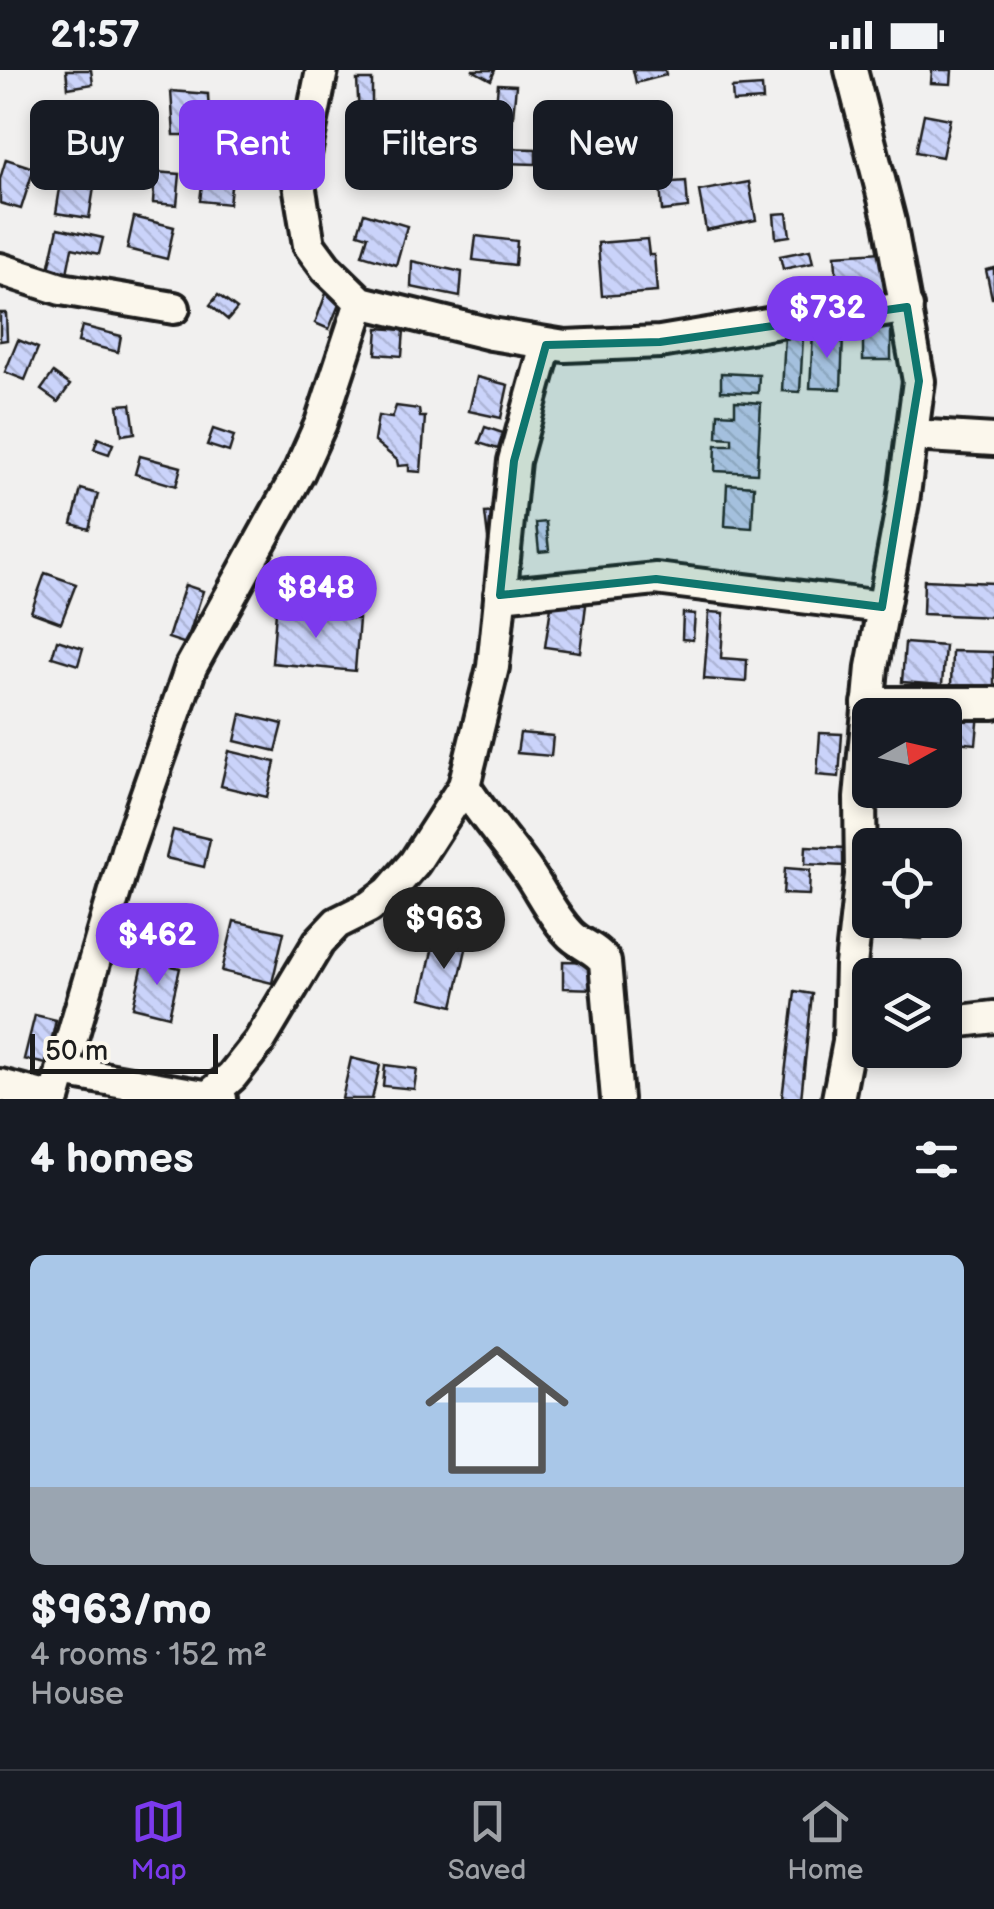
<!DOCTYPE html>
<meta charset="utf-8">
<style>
:root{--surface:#171b24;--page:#20242c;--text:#f1f3f6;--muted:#9ea1a6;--line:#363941;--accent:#7c3aed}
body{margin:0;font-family:"Balsamiq Sans",sans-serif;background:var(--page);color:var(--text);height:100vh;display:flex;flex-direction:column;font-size:38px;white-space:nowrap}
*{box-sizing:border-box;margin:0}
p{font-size:32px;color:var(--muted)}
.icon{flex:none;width:55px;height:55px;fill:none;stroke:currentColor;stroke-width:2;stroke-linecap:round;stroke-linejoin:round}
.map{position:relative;height:1029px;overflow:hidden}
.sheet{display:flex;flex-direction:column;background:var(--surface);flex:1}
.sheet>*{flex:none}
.top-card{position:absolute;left:30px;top:30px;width:935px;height:90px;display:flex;gap:20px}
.needle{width:65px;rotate:82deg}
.controls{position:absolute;left:852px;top:628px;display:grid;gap:20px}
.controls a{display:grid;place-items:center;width:110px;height:110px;border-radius:15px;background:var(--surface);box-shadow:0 5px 15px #0003;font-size:50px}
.scale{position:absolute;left:30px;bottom:25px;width:188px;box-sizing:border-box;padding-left:10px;border:5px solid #1c1c1c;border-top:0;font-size:28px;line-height:35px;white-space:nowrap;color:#1c1c1c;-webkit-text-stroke:8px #fbf7ec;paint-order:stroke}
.price{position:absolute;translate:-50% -85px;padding:0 22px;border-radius:35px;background:var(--accent);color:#fff;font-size:32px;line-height:65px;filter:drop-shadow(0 2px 5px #0008)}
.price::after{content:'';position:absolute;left:50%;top:60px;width:30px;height:22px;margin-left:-15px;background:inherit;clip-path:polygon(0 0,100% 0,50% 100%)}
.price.current{background:#222;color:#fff}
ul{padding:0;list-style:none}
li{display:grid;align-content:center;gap:20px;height:530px;padding:0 30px}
li span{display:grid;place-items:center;height:310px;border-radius:15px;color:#555}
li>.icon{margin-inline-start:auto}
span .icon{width:180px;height:180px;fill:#fffc;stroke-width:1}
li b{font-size:42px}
h2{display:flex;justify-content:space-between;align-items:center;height:120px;padding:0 30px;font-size:42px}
.chip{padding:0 35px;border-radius:15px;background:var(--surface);box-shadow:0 5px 15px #0003;font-size:35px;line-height:90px}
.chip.current{background:var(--accent);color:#fff}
.status{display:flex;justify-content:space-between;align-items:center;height:70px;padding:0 50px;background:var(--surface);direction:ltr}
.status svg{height:28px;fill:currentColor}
.tab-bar{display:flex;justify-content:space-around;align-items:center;height:140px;border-top:2px solid var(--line);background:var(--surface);font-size:28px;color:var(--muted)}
.tab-bar a{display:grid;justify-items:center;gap:5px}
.tab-bar .current{color:var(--accent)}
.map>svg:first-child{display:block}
.building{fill:url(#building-back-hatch);stroke:#1c1c1c;stroke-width:2.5}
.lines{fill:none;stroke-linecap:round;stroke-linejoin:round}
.minor-casing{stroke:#1c1c1c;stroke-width:38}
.minor{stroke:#fbf7ec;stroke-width:30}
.marked{fill:#0f766e;fill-opacity:0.2;stroke:#0f766e;stroke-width:8;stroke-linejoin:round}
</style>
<div class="status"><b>21:57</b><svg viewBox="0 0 49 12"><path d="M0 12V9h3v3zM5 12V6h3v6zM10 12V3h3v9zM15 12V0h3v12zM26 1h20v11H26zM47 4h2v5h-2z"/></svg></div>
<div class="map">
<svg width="994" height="1029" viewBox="0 0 994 1029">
<defs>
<pattern id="building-back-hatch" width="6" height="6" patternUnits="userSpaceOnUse" patternTransform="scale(2.5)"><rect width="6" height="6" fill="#cad3fa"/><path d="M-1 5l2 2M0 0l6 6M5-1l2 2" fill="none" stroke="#adb5d6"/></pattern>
</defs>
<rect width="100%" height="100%" fill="#f1f0ef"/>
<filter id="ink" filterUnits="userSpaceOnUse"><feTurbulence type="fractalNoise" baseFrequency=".01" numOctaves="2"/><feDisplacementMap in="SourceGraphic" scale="20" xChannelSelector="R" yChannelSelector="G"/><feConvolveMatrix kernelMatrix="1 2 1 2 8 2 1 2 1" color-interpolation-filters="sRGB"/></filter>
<g filter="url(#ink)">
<!-- building -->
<g class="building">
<path d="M 66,0 L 91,0 L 93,14 L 68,18 Z"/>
<path d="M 472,0 L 495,0 L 491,10 Z"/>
<path d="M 633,0 L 665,0 L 666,5 L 636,13 Z"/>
<path d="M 932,0 L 952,0 L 951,14 L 931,13 Z"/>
<path d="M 357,10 L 372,10 L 372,46 L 359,46 Z"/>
<path d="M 498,14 L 516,15 L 512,57 L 494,56 Z"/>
<path d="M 762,16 L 763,30 L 733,32 L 732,18 Z"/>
<path d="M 171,21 L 208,24 L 210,65 L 174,65 Z"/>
<path d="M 924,44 L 950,49 L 942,87 L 916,82 Z"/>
<path d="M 397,53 L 422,54 L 422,94 L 397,93 Z"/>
<path d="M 502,78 L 536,79 L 536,94 L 502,93 Z"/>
<path d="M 485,85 L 498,88 L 493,112 L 480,110 Z"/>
<path d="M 65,88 L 98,93 L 89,148 L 56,143 Z"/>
<path d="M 6,89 L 34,98 L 21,139 L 0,133 L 0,109 Z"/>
<path d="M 204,97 L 233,100 L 229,134 L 200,131 Z"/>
<path d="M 155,102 L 180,104 L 177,135 L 153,133 Z"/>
<path d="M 686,111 L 688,138 L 662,141 L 660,113 Z"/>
<path d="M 749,112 L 756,150 L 706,160 L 699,121 Z"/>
<path d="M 364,143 L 407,156 L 396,195 L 362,185 L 368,166 L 358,163 Z"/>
<path d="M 787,143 L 790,166 L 776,168 L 774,144 Z"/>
<path d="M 134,147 L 174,157 L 167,189 L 127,179 Z"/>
<path d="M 58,158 L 103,168 L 99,184 L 72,178 L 66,208 L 48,204 Z"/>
<path d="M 476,166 L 517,171 L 515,195 L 473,190 Z"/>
<path d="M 647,169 L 649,185 L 654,185 L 657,222 L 602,226 L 598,173 Z"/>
<path d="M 810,180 L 813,193 L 783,199 L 780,186 Z"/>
<path d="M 882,182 L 885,227 L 838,230 L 835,185 Z"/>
<path d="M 412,191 L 462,202 L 460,227 L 411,217 Z"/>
<path d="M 994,198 L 994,228 L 992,228 L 986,200 Z"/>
<path d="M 327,221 L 342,227 L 329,259 L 315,253 Z"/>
<path d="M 218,225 L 237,239 L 228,250 L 210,235 Z"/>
<path d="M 0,243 L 6,243 L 7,270 L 0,271 Z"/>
<path d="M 82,256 L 121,266 L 118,282 L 78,272 Z"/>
<path d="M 378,258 L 404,260 L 402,286 L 376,284 Z"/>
<rect x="863" y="258" width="28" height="32"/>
<path d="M 813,263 L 843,265 L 841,319 L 810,318 Z"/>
<path d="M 785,265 L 803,266 L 800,322 L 782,321 Z"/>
<path d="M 18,270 L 38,278 L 25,310 L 5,302 Z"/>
<path d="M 53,303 L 70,315 L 58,332 L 41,320 Z"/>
<path d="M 721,303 L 759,305 L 758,323 L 721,321 Z"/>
<path d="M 477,307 L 508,315 L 501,348 L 469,341 Z"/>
<path d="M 735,331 L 761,333 L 757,403 L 715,401 L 716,375 L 732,375 L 732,368 L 717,367 L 718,343 L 735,344 Z"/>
<path d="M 131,334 L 135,363 L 122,365 L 118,335 Z"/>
<path d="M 396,336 L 419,339 L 420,347 L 425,347 L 421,402 L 409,401 L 409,395 L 398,396 L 397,390 L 374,371 L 378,346 L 392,348 Z"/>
<path d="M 485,357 L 503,363 L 498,379 L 479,373 Z"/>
<path d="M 213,359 L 234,366 L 229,382 L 207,375 Z"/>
<path d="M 98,368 L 113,374 L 109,384 L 94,379 Z"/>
<path d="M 140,386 L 181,397 L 176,416 L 135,404 Z"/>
<path d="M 727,414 L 754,416 L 752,458 L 725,456 Z"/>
<path d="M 81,419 L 98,424 L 89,459 L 72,454 Z"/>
<path d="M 496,442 L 499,476 L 489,477 L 485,443 Z"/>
<path d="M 546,452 L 549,481 L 539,482 L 536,453 Z"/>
<path d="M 45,503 L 76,514 L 61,553 L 31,542 Z"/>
<path d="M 924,510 L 994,513 L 994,547 L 923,544 Z"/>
<path d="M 185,515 L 203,521 L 186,574 L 168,568 Z"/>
<path d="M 552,530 L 586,535 L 580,582 L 545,577 Z"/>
<path d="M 276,541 L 359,549 L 355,601 L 272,593 Z"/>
<path d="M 709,542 L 724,543 L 721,588 L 747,590 L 746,612 L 704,609 Z"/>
<path d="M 683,543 L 695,544 L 693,570 L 682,569 Z"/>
<path d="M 57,570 L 83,578 L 78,595 L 52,587 Z"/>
<path d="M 905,573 L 945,576 L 942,615 L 902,612 Z"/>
<path d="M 952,581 L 994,582 L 994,619 L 951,618 Z"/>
<path d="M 979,643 L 976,674 L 945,671 L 945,645 Z"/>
<path d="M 241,644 L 283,654 L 276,681 L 235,671 Z"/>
<path d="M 520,663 L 553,666 L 551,686 L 517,683 Z"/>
<path d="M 820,663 L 842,664 L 839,707 L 817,705 Z"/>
<path d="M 229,681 L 275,692 L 267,727 L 221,716 Z"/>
<path d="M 173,760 L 210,769 L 204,797 L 166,788 Z"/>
<path d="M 906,762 L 947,765 L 945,797 L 945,775 L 905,775 Z"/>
<path d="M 806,776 L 845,778 L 844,796 L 805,794 Z"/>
<path d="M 785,798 L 810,800 L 809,825 L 783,824 Z"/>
<path d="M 892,850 L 923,850 L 922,869 L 891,867 Z"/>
<path d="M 234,851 L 284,862 L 272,913 L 222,901 Z"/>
<path d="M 137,854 L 176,863 L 172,884 L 132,875 Z"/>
<path d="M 435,868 L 467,875 L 453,936 L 421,928 Z"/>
<path d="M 144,890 L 180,898 L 169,946 L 133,937 Z"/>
<path d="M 563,891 L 599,892 L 599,919 L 563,918 Z"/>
<path d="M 795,921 L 812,924 L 801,1029 L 782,1029 Z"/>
<path d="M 35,945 L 56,950 L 46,994 L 24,989 Z"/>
<path d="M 351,988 L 380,995 L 372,1029 L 342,1029 Z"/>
<path d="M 385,995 L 417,999 L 414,1019 L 383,1016 Z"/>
</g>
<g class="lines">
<defs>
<g id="minor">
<path d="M 322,0 L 299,114 L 309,175 L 326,198 L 361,232 L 491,264 L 565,276 L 660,272 L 827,244 L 867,244 L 907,237"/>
<path d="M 0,199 L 61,219 L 174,238"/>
<path d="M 912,365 L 994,370"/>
<path d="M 500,525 L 656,509 L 882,537"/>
<path d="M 868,633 L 994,633"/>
<path d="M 464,716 C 483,746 505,770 525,798 C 540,819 551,844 569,863 C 579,875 597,878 605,892 L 617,1029"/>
<path d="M 945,953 L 994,947"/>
<path d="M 62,1001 L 221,1029"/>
<path d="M 0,1015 L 54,1029"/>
<path d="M 209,1026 L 232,1006 L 259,972 L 319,872 L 337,853 L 369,837 L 389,822 L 415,792 L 464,716 L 493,597 L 514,391 L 546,275"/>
<path d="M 54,1029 L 127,780 L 191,597 L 299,402 L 321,353 L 361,232"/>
<path d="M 838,1029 L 849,972 L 851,895 L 861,805 L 860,728 L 872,597 L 903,432 L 919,311 L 890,152 L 851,0"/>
</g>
</defs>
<!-- minor casing -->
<use href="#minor" class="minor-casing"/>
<!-- minor -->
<use href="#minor" class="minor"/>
</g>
</g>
<!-- marked area -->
<path class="marked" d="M 907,237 L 919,311 L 882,537 L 656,509 L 500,525 L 514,391 L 546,275 L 660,272 Z"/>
</svg>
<div class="controls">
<a><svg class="needle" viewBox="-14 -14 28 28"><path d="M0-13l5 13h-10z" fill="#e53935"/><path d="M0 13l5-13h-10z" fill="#9ea1a6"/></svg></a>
<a><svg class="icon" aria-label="locate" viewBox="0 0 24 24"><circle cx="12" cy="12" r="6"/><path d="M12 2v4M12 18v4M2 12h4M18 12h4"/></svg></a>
<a><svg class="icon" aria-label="layers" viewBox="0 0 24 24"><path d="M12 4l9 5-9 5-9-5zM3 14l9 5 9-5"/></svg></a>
</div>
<div class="scale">50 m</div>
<b class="price" style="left:827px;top:291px">$732</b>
<b class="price" style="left:316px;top:571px">$848</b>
<b class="price current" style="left:444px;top:902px">$963</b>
<b class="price" style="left:157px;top:918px">$462</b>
<div class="top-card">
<a class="chip">Buy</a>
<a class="chip current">Rent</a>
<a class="chip">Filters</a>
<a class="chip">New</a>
</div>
</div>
<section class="sheet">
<h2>4 homes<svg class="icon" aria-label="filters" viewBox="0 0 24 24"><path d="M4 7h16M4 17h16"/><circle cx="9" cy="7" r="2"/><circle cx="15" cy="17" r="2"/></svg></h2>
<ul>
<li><span style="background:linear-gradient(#a9c7e8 75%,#9aa5b1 0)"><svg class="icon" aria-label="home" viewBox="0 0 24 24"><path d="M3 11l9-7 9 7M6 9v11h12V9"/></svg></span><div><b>$963/mo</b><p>4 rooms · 152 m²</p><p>House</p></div></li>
</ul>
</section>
<nav class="tab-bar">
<a class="current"><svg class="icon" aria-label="map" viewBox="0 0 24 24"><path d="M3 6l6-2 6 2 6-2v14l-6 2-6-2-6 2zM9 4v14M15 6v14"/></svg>Map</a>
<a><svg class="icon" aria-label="saved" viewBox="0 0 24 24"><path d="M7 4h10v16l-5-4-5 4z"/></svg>Saved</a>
<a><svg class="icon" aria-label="home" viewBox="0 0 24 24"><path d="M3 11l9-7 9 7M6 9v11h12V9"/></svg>Home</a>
</nav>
